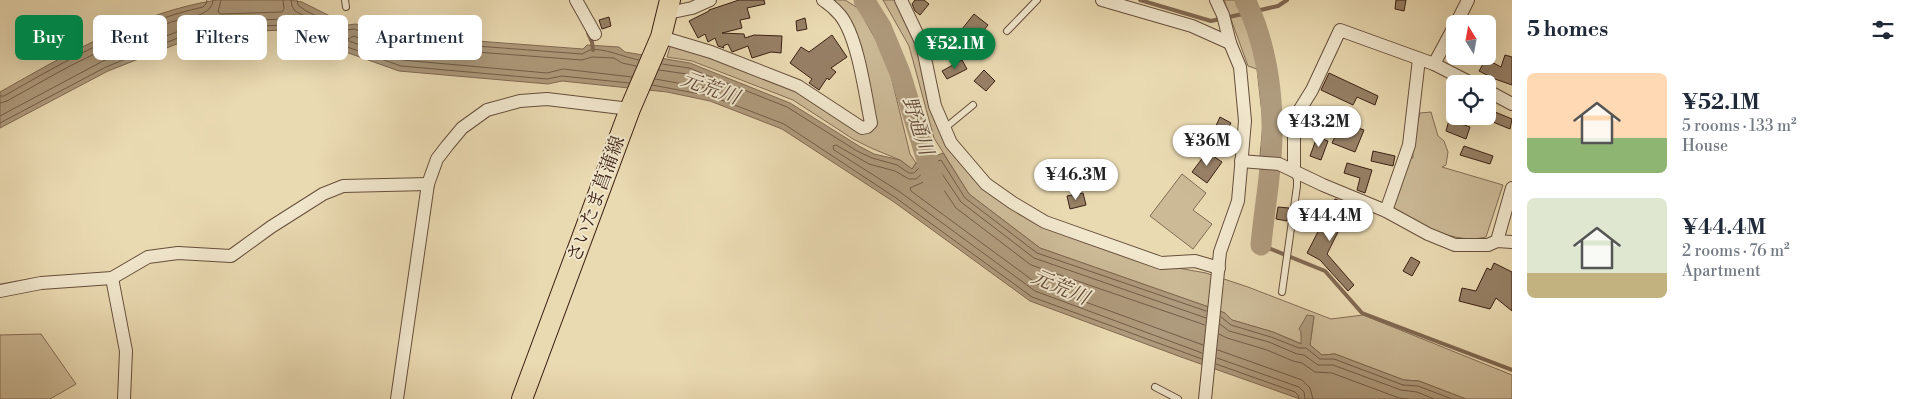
<!DOCTYPE html>
<meta charset="utf-8">
<style>
:root{--surface:#fff;--page:#f6f6f7;--text:#1f2937;--muted:#747a83;--accent:#0b8043}
body{margin:0;font-family:"Libre Bodoni","Noto Serif JP",serif;background:var(--page);color:var(--text);height:100vh;display:flex;flex-direction:column;font-size:19px;white-space:nowrap}
*{box-sizing:border-box;margin:0}
p{font-size:16px;color:var(--muted)}
.icon{flex:none;width:28px;height:28px;fill:none;stroke:currentColor;stroke-width:2;stroke-linecap:round;stroke-linejoin:round}
.map{position:relative;flex:1;overflow:hidden}
.panel{display:flex;flex-direction:column;background:var(--surface);width:400px}
.panel>*{flex:none}
.top-card{position:absolute;left:15px;top:15px;width:475px;height:45px;display:flex;gap:10px}
.needle{width:32px;rotate:349deg}
.tools{position:absolute;left:1446px;top:15px;display:grid;gap:10px}
.tools a{display:grid;place-items:center;width:50px;height:50px;border-radius:8px;background:var(--surface);box-shadow:0 5px 20px #0002;font-size:25px}
.price{position:absolute;translate:-50% -42px;padding:0 11px;border-radius:18px;background:#fff;color:#222;font-size:16px;line-height:32px;filter:drop-shadow(0 1px 2px #0008)}
.price::after{content:'';position:absolute;left:50%;top:30px;width:15px;height:11px;margin-left:-8px;background:inherit;clip-path:polygon(0 0,100% 0,50% 100%)}
.price.current{background:var(--accent);color:#fff}
ul{padding:0;list-style:none}
li{display:flex;align-items:center;gap:15px;height:125px;padding:0 15px}
li span{display:grid;place-items:center;flex:none;width:140px;height:100px;border-radius:8px;color:#555}
li>.icon{margin-inline-start:auto}
span .icon{width:60px;height:60px;fill:#fffc;stroke-width:1}
li b{font-size:21px}
h2{display:flex;justify-content:space-between;align-items:center;height:60px;padding:0 15px;font-size:21px}
.tag{padding:0 18px;border-radius:8px;background:var(--surface);box-shadow:0 5px 20px #0002;font-size:18px;line-height:45px}
.tag.current{background:var(--accent);color:#fff}
main{display:flex;flex:1;min-height:0}
.map>svg:first-child{display:block}
.green{fill:#ccba97;stroke:#836c55}
.water{fill:#ae9a7c;stroke:#806952}
.lines{fill:none;stroke-linecap:round;stroke-linejoin:round}
.shore{stroke:#745c48;stroke-width:1}
.stream{stroke:#806952;stroke-width:4}
.river{stroke:#ae9a7c;stroke-width:21}
.building{fill:#968066;stroke:#3a1f13}
.service-casing{stroke:#664e3b;stroke-width:8}
.minor-casing{stroke:#664e3b;stroke-width:14}
.primary-casing{stroke:#3a1f13;stroke-width:22}
.service{stroke:#f1e7cd;stroke-width:6}
.minor{stroke:#f1e7cd;stroke-width:12}
.primary{stroke:#eadab2;stroke-width:20}
.labels{text-anchor:middle;dominant-baseline:central;stroke-width:4;stroke-linejoin:round;paint-order:stroke}
.street-label{font-size:19px;fill:#3a1f13;stroke:#f1e7cd}
.water-label{font-size:20px;font-style:italic;fill:#634a38;stroke:#f1e7cd}
</style>
<main>
<div class="map">
<svg width="1512" height="399" viewBox="0 0 1512 399">
<rect width="100%" height="100%" fill="#eadab2"/>
<filter id="stains"><feTurbulence type="fractalNoise" baseFrequency=".004" numOctaves="4"/><feColorMatrix values="0 0 0 0 .2 0 0 0 0 .09 0 0 0 0 .02 0 0 0 .5 -.17"/></filter>
<radialGradient id="worn" r=".72"><stop offset=".6" stop-color="#630" stop-opacity="0"/><stop offset="1" stop-color="#630" stop-opacity=".3"/></radialGradient>
<!-- green -->
<g class="green">
<path d="M 830,0 L 845,0 L 858,8 L 876,40 L 891,76 L 910,154 L 916,163 L 912,169 L 900,160 L 871,148 L 853,139 L 793,100 L 692,61 L 667,57 L 671,44 L 698,52 L 793,88 L 870,128 L 855,38 Z"/>
<path d="M 883,0 L 896,0 L 919,45 L 946,142 L 1041,223 L 1178,268 L 1206,273 L 1248,287 L 1331,319 L 1363,315 L 1512,375 L 1512,399 L 1466,399 L 1419,381 L 1404,380 L 1335,354 L 1322,355 L 1310,345 L 1314,317 L 1301,332 L 1302,344 L 1273,332 L 1232,320 L 1225,313 L 1203,305 L 1040,248 L 969,194 L 934,138 L 909,46 Z"/>
<path d="M 1224,0 L 1239,0 L 1253,38 L 1265,98 L 1265,156 L 1260,156 L 1263,123 L 1257,69 L 1248,66 Z"/>
<path d="M 1431,112 L 1438,136 L 1444,141 L 1448,152 L 1446,165 L 1442,167 L 1503,185 L 1486,237 C 1454,245 1421,224 1393,210 L 1409,157 L 1413,158 L 1412,142 L 1420,113 Z"/>
<path d="M 1182,174 L 1206,193 L 1193,210 L 1212,224 L 1193,249 L 1150,216 Z"/>
<path d="M 41,334 L 76,384 L 50,399 L 0,399 L 0,335 Z"/>
</g>
<!-- water -->
<path class="water" d="M 217,0 L 290,0 L 302,2 L 348,25 L 356,24 L 366,29 L 397,35 L 416,33 L 462,37 L 477,41 L 583,49 L 587,45 L 619,47 L 625,52 L 690,63 L 790,103 L 859,146 L 874,154 L 900,160 L 912,169 L 916,163 L 943,153 L 969,194 L 1040,248 L 1203,305 L 1225,313 L 1232,320 L 1273,332 L 1301,344 L 1301,332 L 1299,329 L 1307,315 L 1314,316 L 1310,345 L 1322,355 L 1335,354 L 1404,380 L 1419,381 L 1466,399 L 1300,399 L 1181,357 L 1030,301 L 894,202 L 782,129 L 710,101 L 667,92 L 562,81 L 548,84 L 399,71 L 284,30 L 234,32 L 197,36 L 108,71 L 0,128 L 0,92 C 67,54 139,12 217,0 Z"/>
<g class="lines">
<!-- shore -->
<g class="shore">
<path d="M 221,0 L 218,12 L 221,14 L 282,12 L 284,9 L 283,0"/>
<path d="M 297,0 L 298,5 L 306,11 L 346,30 L 355,29 L 365,34 L 396,40 L 416,38 L 461,42 L 476,46 L 582,54 C 585,53 587,51 590,50 C 602,47 626,58 639,60"/>
<path d="M 662,64 L 689,68 L 787,107 L 857,151 L 872,158 L 897,165 L 909,173 L 914,173 L 920,167 L 941,160 L 965,198 L 1037,253 L 1206,311"/>
<path d="M 632,77 L 563,69 L 547,73 L 402,60 L 349,41 L 348,39 L 354,36 L 363,40 L 395,46 L 416,44 L 460,48 L 476,52 L 582,60 L 592,57 L 614,58 L 622,63 L 636,66"/>
<path d="M 655,79 L 712,89 L 715,88 L 713,85 L 687,74 L 659,70"/>
<path d="M 652,85 L 711,96 L 784,124 L 896,198 L 1032,297 L 1202,359"/>
<path d="M 0,96 L 4,96 C 65,61 134,22 203,7 L 206,4 L 207,0"/>
<path d="M 0,103 L 7,101 C 24,92 40,82 57,73 C 93,53 131,38 169,23 C 183,17 212,18 213,0"/>
<path d="M 0,116 L 103,61 L 194,25 L 233,21 L 284,19 L 327,33 L 330,33 L 329,29 L 295,11 L 292,6 L 291,0"/>
<path d="M 0,123 L 106,67 L 195,31 L 233,27 L 285,25 L 401,66 L 547,79 L 562,76 L 629,83"/>
<path d="M 1221,317 L 1231,325 L 1271,337 L 1299,348 L 1306,348 L 1320,359 L 1334,359 L 1403,385 L 1418,386 L 1452,399"/>
<path d="M 1220,324 L 1229,331 L 1269,342 L 1297,354 L 1304,355 L 1318,365 L 1333,365 L 1401,390 L 1417,392 L 1434,399"/>
<path d="M 1219,334 L 1227,338 L 1267,350 L 1293,361 L 1302,363 L 1315,372 L 1332,373 L 1399,398 L 1408,399"/>
<path d="M 1203,345 L 1039,285 L 911,191 L 910,188 L 935,177 L 956,208 L 1031,265 L 1205,325"/>
<path d="M 1218,350 L 1302,380 L 1310,388 L 1313,399"/>
<path d="M 1202,353 L 1035,291 L 900,192 L 834,150 L 833,146 L 836,145 L 869,164 L 895,171 L 909,179 L 916,179 L 924,172 L 938,168 L 961,202 L 1034,258 L 1206,318"/>
<path d="M 1217,358 L 1299,387 L 1304,392 L 1305,399"/>
<path d="M 1216,364 L 1295,392 L 1298,395 L 1299,399"/>
</g>
<!-- stream -->
<g class="stream">
<path d="M 1140,0 L 1211,21 L 1278,6 L 1287,0"/>
<path d="M 588,33 L 592,42 L 593,50"/>
<path d="M 1261,245 L 1325,271 L 1362,313 L 1512,370"/>
</g>
<!-- river -->
<g class="river">
<path d="M 864,0 L 881,27 L 900,73 L 935,186"/>
<path d="M 1245,0 C 1265,40 1273,90 1272,135 C 1272,170 1264,210 1261,245"/>
</g>
</g>
<!-- building -->
<g class="building">
<path d="M 739,0 L 764,0 L 765,4 L 747,8 L 750,18 L 740,20 L 742,28 L 722,33 L 744,34 L 745,38 L 754,35 L 782,36 L 781,53 L 771,52 L 752,58 L 748,46 L 732,52 L 728,44 L 723,46 L 724,48 L 718,46 L 715,38 L 708,42 L 705,34 L 698,38 L 689,21 L 709,11 L 709,10 Z"/>
<path d="M 915,0 L 924,0 L 929,4 L 920,15 L 915,11 L 912,4 Z"/>
<path d="M 1396,0 L 1406,0 L 1404,11 L 1395,9 Z"/>
<path d="M 974,14 L 988,25 L 971,46 L 958,34 Z"/>
<path d="M 609,17 L 611,26 L 602,29 L 599,20 Z"/>
<path d="M 805,18 L 807,29 L 797,31 L 796,21 Z"/>
<path d="M 832,35 L 847,57 L 831,68 L 836,72 L 829,80 L 827,78 L 819,90 L 809,83 L 812,79 L 790,63 L 801,47 L 809,52 Z"/>
<path d="M 1505,55 L 1512,57 L 1512,85 L 1495,79 L 1479,71 L 1486,59 L 1501,67 Z"/>
<path d="M 962,60 L 967,69 L 947,79 L 942,71 Z"/>
<path d="M 984,70 L 995,81 L 986,91 L 974,81 Z"/>
<path d="M 1329,73 L 1378,96 L 1375,105 L 1357,97 L 1353,105 L 1321,90 Z"/>
<path d="M 1488,109 L 1512,119 L 1510,129 L 1488,120 Z"/>
<path d="M 1220,117 L 1231,123 L 1215,151 L 1207,146 L 1210,141 L 1206,139 L 1212,127 L 1215,128 Z"/>
<path d="M 1449,120 L 1470,127 L 1466,139 L 1446,131 Z"/>
<path d="M 1350,125 L 1364,130 L 1355,152 L 1332,143 L 1338,130 L 1346,133 Z"/>
<path d="M 1317,137 L 1328,141 L 1321,160 L 1310,156 Z"/>
<path d="M 1464,146 L 1493,156 L 1490,164 L 1460,155 Z"/>
<path d="M 1373,151 L 1395,156 L 1393,166 L 1371,161 Z"/>
<path d="M 1207,152 L 1222,162 L 1207,183 L 1192,172 Z"/>
<path d="M 1347,163 L 1372,170 L 1365,193 L 1357,190 L 1360,178 L 1344,173 Z"/>
<path d="M 1083,193 L 1086,205 L 1070,209 L 1067,196 Z"/>
<path d="M 1335,199 L 1348,204 L 1338,224 L 1341,226 L 1327,254 L 1354,285 L 1348,291 L 1320,260 L 1307,253 Z"/>
<path d="M 1278,207 L 1289,208 L 1287,221 L 1276,219 Z"/>
<path d="M 1411,257 L 1420,262 L 1412,276 L 1403,271 Z"/>
<path d="M 1494,263 L 1512,272 L 1512,311 L 1496,298 L 1490,309 L 1459,301 L 1462,288 L 1476,291 L 1487,268 L 1491,270 Z"/>
</g>
<g class="lines">
<defs>
<g id="service">
<path d="M 345,0 L 346,7"/>
<path d="M 1007,31 L 1037,0"/>
<path d="M 945,128 L 973,105"/>
<path d="M 1282,292 L 1297,186 L 1297,179 L 1294,173"/>
<path d="M 1155,387 L 1178,399"/>
</g>
<g id="minor">
<path d="M 576,0 L 595,34"/>
<path d="M 901,0 L 922,44 L 935,106 L 951,143 L 986,184 L 1013,203 L 1045,222 L 1161,263 L 1195,261 L 1219,268"/>
<path d="M 1102,0 L 1192,26 L 1230,43"/>
<path d="M 668,13 L 692,8 L 710,0"/>
<path d="M 1456,24 L 1468,0"/>
<path d="M 661,37 L 711,52 L 798,86 L 862,128 L 867,127 L 871,123 C 865,94 858,37 840,15 C 835,9 829,4 823,0"/>
<path d="M 1434,64 L 1455,25"/>
<path d="M 1488,91 L 1512,104"/>
<path d="M 1241,161 L 1279,164 L 1323,185 L 1386,211 L 1428,234 L 1455,245 L 1488,245 L 1497,241 L 1512,242"/>
<path d="M 1294,171 L 1294,119 L 1312,90 L 1340,30 L 1434,64 L 1473,84"/>
<path d="M 1386,211 L 1409,145 L 1419,59"/>
<path d="M 1497,241 L 1512,188"/>
<path d="M 112,278 L 126,351 L 124,399"/>
<path d="M 0,291 L 41,283 L 112,278 L 148,257 L 178,253 L 231,256 L 271,227 L 323,194 L 343,186 L 428,184"/>
<path d="M 397,399 L 428,184 L 437,159 L 447,146 L 462,128 L 487,110 L 520,101 L 547,99 L 630,109"/>
<path d="M 1205,399 L 1220,252 L 1238,201 L 1245,121 L 1240,67 L 1230,43 L 1223,15 L 1216,0"/>
</g>
<path id="primary" d="M 522,399 L 630,109 L 661,37 L 670,0"/>
</defs>
<!-- service casing -->
<use href="#service" class="service-casing"/>
<!-- minor casing -->
<use href="#minor" class="minor-casing"/>
<!-- primary casing -->
<use href="#primary" class="primary-casing"/>
<!-- service -->
<use href="#service" class="service"/>
<!-- minor -->
<use href="#minor" class="minor"/>
<!-- primary -->
<use href="#primary" class="primary"/>
</g>
<g class="labels">
<!-- street labels -->
<g class="street-label">
<text transform="translate(596 199) rotate(-70)">さいたま菖蒲線</text>
</g>
<!-- water labels -->
<g class="water-label">
<text transform="translate(710 89) rotate(20)">元荒川</text>
<text transform="translate(917 126) rotate(72)">野通川</text>
<text transform="translate(1060 288) rotate(23)">元荒川</text>
</g>
</g>
<rect width="100%" height="100%" filter="url(#stains)"/>
<rect width="100%" height="100%" fill="url(#worn)"/>
</svg>
<div class="tools">
<a><svg class="needle" viewBox="-14 -14 28 28"><path d="M0-13l5 13h-10z" fill="#e53935"/><path d="M0 13l5-13h-10z" fill="#747a83"/></svg></a>
<a><svg class="icon" aria-label="locate" viewBox="0 0 24 24"><circle cx="12" cy="12" r="6"/><path d="M12 2v4M12 18v4M2 12h4M18 12h4"/></svg></a>
</div>
<b class="price current" style="left:955px;top:70px">¥52.1M</b>
<b class="price" style="left:1319px;top:148px">¥43.2M</b>
<b class="price" style="left:1207px;top:167px">¥36M</b>
<b class="price" style="left:1076px;top:201px">¥46.3M</b>
<b class="price" style="left:1330px;top:242px">¥44.4M</b>
<div class="top-card">
<a class="tag current">Buy</a>
<a class="tag">Rent</a>
<a class="tag">Filters</a>
<a class="tag">New</a>
<a class="tag">Apartment</a>
</div>
</div>
<section class="panel">
<h2>5 homes<svg class="icon" aria-label="filters" viewBox="0 0 24 24"><path d="M4 7h16M4 17h16"/><circle cx="9" cy="7" r="2"/><circle cx="15" cy="17" r="2"/></svg></h2>
<ul>
<li><span style="background:linear-gradient(#ffd9b3 65%,#8fb573 0)"><svg class="icon" aria-label="home" viewBox="0 0 24 24"><path d="M3 11l9-7 9 7M6 9v11h12V9"/></svg></span><div><b>¥52.1M</b><p>5 rooms · 133 m²</p><p>House</p></div></li>
<li><span style="background:linear-gradient(#dfe7d0 75%,#c2b280 0)"><svg class="icon" aria-label="home" viewBox="0 0 24 24"><path d="M3 11l9-7 9 7M6 9v11h12V9"/></svg></span><div><b>¥44.4M</b><p>2 rooms · 76 m²</p><p>Apartment</p></div></li>
</ul>
</section>
</main>
